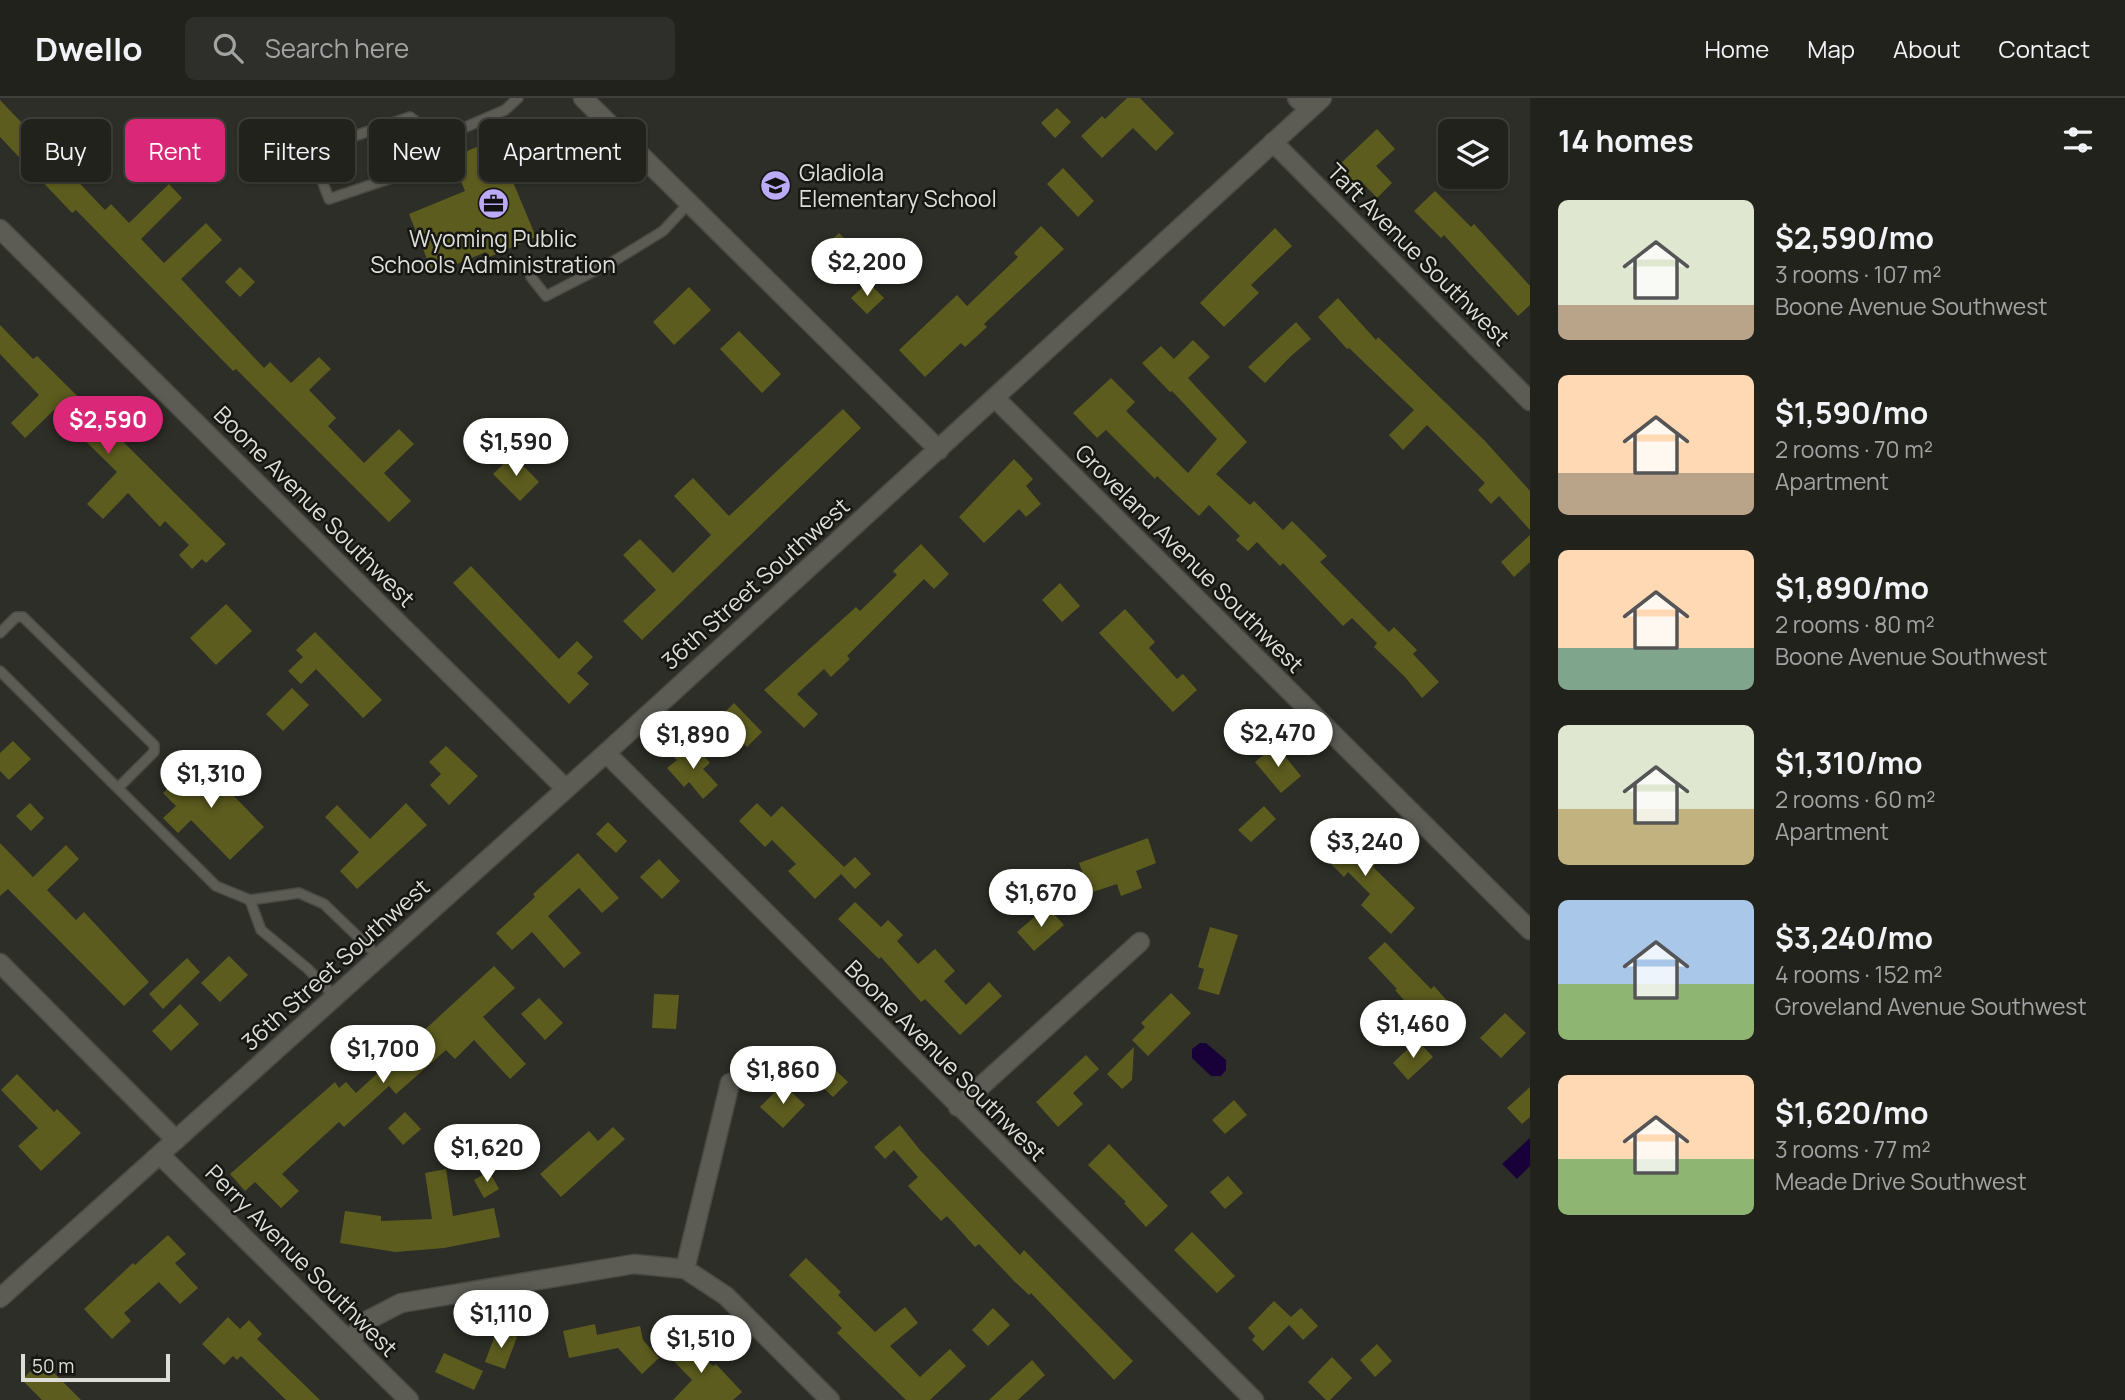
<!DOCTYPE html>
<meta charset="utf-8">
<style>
:root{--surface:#22221d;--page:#2e2f2a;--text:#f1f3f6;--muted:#a2a4a4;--line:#3f3f3b;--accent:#db2777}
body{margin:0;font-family:Manrope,sans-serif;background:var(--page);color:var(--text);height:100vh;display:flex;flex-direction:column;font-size:26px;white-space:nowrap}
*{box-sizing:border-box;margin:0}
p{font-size:23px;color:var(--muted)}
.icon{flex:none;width:38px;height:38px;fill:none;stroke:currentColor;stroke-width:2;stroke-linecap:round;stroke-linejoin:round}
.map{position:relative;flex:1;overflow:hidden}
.drawer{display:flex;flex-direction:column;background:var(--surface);width:595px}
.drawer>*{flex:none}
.guide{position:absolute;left:21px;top:21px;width:665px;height:63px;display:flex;gap:14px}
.controls{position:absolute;left:1438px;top:21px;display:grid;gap:14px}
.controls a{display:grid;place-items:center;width:70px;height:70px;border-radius:10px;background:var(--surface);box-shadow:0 2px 5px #0004,0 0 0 2px var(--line);font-size:35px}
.scale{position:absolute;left:21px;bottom:18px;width:149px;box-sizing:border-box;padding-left:7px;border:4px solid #ddddd9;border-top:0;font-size:19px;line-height:24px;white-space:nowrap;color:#ddddd9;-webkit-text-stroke:5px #161613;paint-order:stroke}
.price{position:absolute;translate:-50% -60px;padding:0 16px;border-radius:24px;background:#fff;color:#222;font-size:23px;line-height:46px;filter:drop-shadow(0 2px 4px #0008)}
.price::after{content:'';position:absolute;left:50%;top:42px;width:21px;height:16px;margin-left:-10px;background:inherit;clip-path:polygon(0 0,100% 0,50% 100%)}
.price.selected{background:var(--accent);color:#fff}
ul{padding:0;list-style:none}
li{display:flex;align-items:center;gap:21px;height:175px;padding:0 28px}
li span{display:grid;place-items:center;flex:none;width:196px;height:140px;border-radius:10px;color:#555}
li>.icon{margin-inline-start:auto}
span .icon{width:84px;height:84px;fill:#fffc;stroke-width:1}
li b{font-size:30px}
h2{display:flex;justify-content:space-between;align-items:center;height:84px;padding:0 28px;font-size:30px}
.chip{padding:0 24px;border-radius:10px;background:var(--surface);box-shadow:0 2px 5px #0004,0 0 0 2px var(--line);font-size:24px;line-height:63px}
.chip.selected{background:var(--accent);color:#fff}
header{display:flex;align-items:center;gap:42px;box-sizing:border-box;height:98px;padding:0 35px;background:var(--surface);border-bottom:2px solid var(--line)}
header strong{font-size:33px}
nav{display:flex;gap:38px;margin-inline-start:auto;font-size:24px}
.search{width:490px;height:63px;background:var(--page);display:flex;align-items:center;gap:18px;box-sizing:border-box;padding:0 24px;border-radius:10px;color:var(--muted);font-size:26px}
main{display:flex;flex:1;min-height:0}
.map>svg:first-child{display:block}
.water{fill:#180039}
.building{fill:#5c5c1f}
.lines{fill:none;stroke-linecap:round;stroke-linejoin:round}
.lane-casing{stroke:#4a4a44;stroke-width:12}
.street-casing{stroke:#4a4a44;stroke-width:21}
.secondary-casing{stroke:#4a4a44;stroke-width:21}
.lane{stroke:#5c5c55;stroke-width:9}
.street{stroke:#5c5c55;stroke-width:18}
.secondary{stroke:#5c5c55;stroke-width:18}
.labels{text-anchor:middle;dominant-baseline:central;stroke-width:5;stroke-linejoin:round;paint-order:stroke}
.poi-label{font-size:23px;fill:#ddddd9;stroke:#161613;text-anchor:start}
.street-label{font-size:23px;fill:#ddddd9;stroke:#161613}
</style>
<header>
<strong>Dwello</strong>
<div class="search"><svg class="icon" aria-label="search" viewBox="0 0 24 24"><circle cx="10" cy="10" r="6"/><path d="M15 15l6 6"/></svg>Search here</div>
<nav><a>Home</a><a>Map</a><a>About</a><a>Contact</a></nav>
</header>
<main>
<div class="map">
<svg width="1530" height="1302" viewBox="0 0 1530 1302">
<rect width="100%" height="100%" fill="#2d2e27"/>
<!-- water -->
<g class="water">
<path d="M 1200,945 L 1206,945 L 1226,962 L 1226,972 L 1221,978 L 1211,978 L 1192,960 L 1192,951 Z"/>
<path d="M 1530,1040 L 1530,1068 L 1517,1081 L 1502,1066 Z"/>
</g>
<!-- building -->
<g class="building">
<path d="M 1127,0 L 1140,0 L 1174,35 L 1156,53 L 1133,30 L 1102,60 L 1081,38 L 1102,18 L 1105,21 Z"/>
<path d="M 0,2 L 105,112 L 111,106 L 129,125 L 169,86 L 182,100 L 141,141 L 164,165 L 206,125 L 222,142 L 181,181 L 264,270 L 270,264 L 291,285 L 319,259 L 331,271 L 309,292 L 336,320 L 328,328 L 364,365 L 399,331 L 414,346 L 384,375 L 411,403 L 389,424 L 236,271 L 233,273 L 76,112 L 72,115 L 0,39 Z"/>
<path d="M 1057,10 L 1071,24 L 1055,40 L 1041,25 Z"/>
<path d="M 1377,31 L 1395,51 L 1376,68 L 1392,85 L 1377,100 L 1360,82 L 1356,86 L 1339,67 Z"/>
<path d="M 495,41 L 536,139 L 489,159 L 486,154 L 433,176 L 409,116 L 465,93 L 451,60 Z"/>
<path d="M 1063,70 L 1094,103 L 1078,119 L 1047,86 Z"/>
<path d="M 1435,93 L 1471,129 L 1474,126 L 1530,188 L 1530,207 L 1518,218 L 1444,137 L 1441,140 L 1414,113 Z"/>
<path d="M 1041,128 L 1064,151 L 984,226 L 987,229 L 965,249 L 961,245 L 925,279 L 899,252 L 957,197 L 967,208 L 1018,159 L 1014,155 Z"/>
<path d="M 1275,130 L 1292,148 L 1251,187 L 1259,195 L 1224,229 L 1200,205 Z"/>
<path d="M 839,135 L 867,163 L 848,181 L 821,152 Z"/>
<path d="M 240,169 L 255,184 L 240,199 L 225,184 Z"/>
<path d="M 868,184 L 884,200 L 867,216 L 851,200 Z"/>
<path d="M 689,189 L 711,212 L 674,247 L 653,224 Z"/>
<path d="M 1338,200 L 1376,242 L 1378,239 L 1485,343 L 1530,393 L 1530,432 L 1499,398 L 1491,406 L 1478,392 L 1485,385 L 1427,327 L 1403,352 L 1389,337 L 1414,312 L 1349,250 L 1347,251 L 1318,219 Z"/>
<path d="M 1296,224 L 1311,241 L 1291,258 L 1265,285 L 1248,269 Z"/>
<path d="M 0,227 L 33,261 L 37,258 L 226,446 L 206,465 L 202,461 L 192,471 L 179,457 L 189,447 L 165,423 L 160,429 L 128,395 L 103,421 L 87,406 L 117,374 L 54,312 L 25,340 L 11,325 L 39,297 L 0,256 Z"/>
<path d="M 739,233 L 781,276 L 762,295 L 720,251 Z"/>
<path d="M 1193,242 L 1210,259 L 1188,280 L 1247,344 L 1216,376 L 1250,407 L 1254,403 L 1283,432 L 1292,423 L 1327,458 L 1320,464 L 1389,534 L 1394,529 L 1417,552 L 1413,556 L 1439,584 L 1422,600 L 1405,579 L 1374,549 L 1377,545 L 1352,520 L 1343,528 L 1283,465 L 1280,468 L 1257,444 L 1248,453 L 1236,442 L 1240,438 L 1209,407 L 1199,418 L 1157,378 L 1155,381 L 1106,332 L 1097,340 L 1073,315 L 1111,280 L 1135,304 L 1126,313 L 1188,375 L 1217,341 L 1172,293 L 1170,294 L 1142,265 L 1161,248 L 1174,261 Z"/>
<path d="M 843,311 L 861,330 L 642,542 L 623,523 L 656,492 L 623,457 L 640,441 L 673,475 L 711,437 L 674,398 L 693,380 L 729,418 Z"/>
<path d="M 513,357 L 539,384 L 520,403 L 493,376 Z"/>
<path d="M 1014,361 L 1033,381 L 1026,388 L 1041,406 L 1026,419 L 1019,411 L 984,445 L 959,419 Z"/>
<path d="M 1530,437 L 1530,464 L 1514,479 L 1501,464 Z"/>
<path d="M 921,446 L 949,476 L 934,491 L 924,481 L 847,558 L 850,561 L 831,579 L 824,571 L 797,596 L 818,616 L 804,630 L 764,592 L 856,509 L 860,513 L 897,477 L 893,473 Z"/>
<path d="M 471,468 L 559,561 L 577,543 L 593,559 L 577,575 L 589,586 L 569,606 L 453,485 Z"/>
<path d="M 1060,485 L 1080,508 L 1062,524 L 1042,502 Z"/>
<path d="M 226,506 L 252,533 L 216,567 L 190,540 Z"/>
<path d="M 1125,511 L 1155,544 L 1149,550 L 1177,581 L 1183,576 L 1197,592 L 1173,614 L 1099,535 Z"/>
<path d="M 315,534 L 382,602 L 363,620 L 316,571 L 301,586 L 288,573 L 303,559 L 296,552 Z"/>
<path d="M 292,590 L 309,607 L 283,633 L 266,616 Z"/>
<path d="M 734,605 L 762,634 L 747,649 L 719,620 Z"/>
<path d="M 13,643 L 31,661 L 9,682 L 0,673 L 0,655 Z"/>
<path d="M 692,644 L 710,665 L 703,671 L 718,687 L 703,701 L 689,684 L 684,689 L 667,670 L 677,662 L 674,660 Z"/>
<path d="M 1276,647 L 1301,678 L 1281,695 L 1255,664 Z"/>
<path d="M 446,648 L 478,678 L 449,707 L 430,687 L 441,676 L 429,664 Z"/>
<path d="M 198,661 L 264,729 L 230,762 L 191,722 L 178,735 L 163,720 L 176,708 L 163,695 Z"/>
<path d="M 30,705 L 44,720 L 31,733 L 16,718 Z"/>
<path d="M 406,705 L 427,727 L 357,791 L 340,773 L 359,754 L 325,719 L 337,707 L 370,741 Z"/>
<path d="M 757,705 L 771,719 L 782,708 L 844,769 L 855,759 L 871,776 L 855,791 L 841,776 L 815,801 L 788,773 L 796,766 L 772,742 L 765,749 L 739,723 Z"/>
<path d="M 1264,708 L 1276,721 L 1251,744 L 1238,732 Z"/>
<path d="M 608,724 L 627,743 L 616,755 L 596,736 Z"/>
<path d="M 1334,725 L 1375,766 L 1373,769 L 1415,810 L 1391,836 L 1361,807 L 1370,796 L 1348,774 L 1344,779 L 1312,747 Z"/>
<path d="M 1148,740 L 1156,765 L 1136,773 L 1142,790 L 1121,798 L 1117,786 L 1090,795 L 1079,765 Z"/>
<path d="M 0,745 L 33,779 L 66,747 L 79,761 L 47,792 L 76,822 L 84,814 L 149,884 L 124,908 L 8,791 L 0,798 Z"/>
<path d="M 578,755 L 619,800 L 602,815 L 579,790 L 548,818 L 581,855 L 564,870 L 532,834 L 512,852 L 496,835 L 535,799 L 533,796 Z"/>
<path d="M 659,761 L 680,783 L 662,801 L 640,779 Z"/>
<path d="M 855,804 L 881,829 L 888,822 L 903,837 L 897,843 L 918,866 L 935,851 L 955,873 L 944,883 L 966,907 L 989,884 L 1002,898 L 960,937 L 925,901 L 921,904 L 881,859 L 879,861 L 838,821 Z"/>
<path d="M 1047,808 L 1064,827 L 1034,853 L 1017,834 Z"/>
<path d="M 1210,829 L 1238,837 L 1219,897 L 1198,891 L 1204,871 L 1198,869 Z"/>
<path d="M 1385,844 L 1431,891 L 1434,888 L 1449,905 L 1425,926 L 1395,892 L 1397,891 L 1368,860 Z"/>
<path d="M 229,858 L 248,877 L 220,904 L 201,885 Z"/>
<path d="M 187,860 L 200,874 L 163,911 L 149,896 Z"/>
<path d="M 494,868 L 515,890 L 483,919 L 526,966 L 510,981 L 474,942 L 455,961 L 446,952 L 396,996 L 389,988 L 344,1029 L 339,1024 L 282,1076 L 299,1093 L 281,1110 L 255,1084 L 245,1093 L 230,1076 L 335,984 L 339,990 L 346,984 L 356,995 Z"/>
<path d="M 1171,895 L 1191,915 L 1148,958 L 1132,942 L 1145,929 L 1141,925 Z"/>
<path d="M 654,896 L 679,897 L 676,931 L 652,930 Z"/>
<path d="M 539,900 L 563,925 L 545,942 L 521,916 Z"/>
<path d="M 180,906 L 199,926 L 171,953 L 152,933 Z"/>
<path d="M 1505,915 L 1526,935 L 1501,960 L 1480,940 Z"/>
<path d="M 1417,942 L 1433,959 L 1408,982 L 1393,965 Z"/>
<path d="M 1134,949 L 1132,982 L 1122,991 L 1107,976 Z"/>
<path d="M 1086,957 L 1099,971 L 1073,995 L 1083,1006 L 1058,1029 L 1036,1004 Z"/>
<path d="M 830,967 L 848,984 L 833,999 L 815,982 Z"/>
<path d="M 17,976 L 54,1014 L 57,1011 L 81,1035 L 41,1073 L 18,1048 L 38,1030 L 1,992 Z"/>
<path d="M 783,986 L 805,1007 L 783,1030 L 760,1009 Z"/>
<path d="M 1530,989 L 1530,1019 L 1522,1026 L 1507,1010 Z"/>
<path d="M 1234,1002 L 1247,1017 L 1225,1036 L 1212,1022 Z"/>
<path d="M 405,1014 L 421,1031 L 403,1047 L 388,1030 Z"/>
<path d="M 900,1027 L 920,1052 L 1020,1157 L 1024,1152 L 1133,1263 L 1114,1282 L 1031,1195 L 1029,1197 L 1014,1183 L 979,1146 L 975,1149 L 947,1118 L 941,1123 L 908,1088 L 918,1079 L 894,1052 L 885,1061 L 874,1049 Z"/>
<path d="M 613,1029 L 625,1041 L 561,1099 L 540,1076 L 589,1033 L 598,1043 Z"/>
<path d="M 1109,1046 L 1168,1108 L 1146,1129 L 1124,1105 L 1126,1104 L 1088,1067 Z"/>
<path d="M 446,1071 L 453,1118 L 494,1110 L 500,1139 L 444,1150 L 395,1154 L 340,1145 L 345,1113 L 381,1118 L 381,1123 L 432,1121 L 425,1075 Z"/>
<path d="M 489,1073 L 499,1091 L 484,1100 L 474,1082 Z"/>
<path d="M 1228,1078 L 1243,1095 L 1225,1111 L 1210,1094 Z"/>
<path d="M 1192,1134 L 1235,1178 L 1217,1195 L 1174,1152 Z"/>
<path d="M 168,1137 L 186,1156 L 175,1165 L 198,1190 L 180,1206 L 159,1184 L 124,1215 L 131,1223 L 112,1241 L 84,1211 L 133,1165 L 135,1167 Z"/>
<path d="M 806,1160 L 841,1194 L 838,1197 L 875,1234 L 905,1209 L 918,1225 L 890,1248 L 920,1279 L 950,1251 L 966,1268 L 930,1302 L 906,1302 L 837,1235 L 842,1230 L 789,1177 Z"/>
<path d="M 1274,1203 L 1291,1219 L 1301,1210 L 1318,1228 L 1303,1242 L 1289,1227 L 1263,1253 L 1252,1242 L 1255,1238 L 1248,1230 Z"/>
<path d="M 993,1210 L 1010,1227 L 988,1248 L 972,1232 Z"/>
<path d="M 228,1219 L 240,1231 L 249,1222 L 262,1236 L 257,1241 L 320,1302 L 286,1302 L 241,1258 L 237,1262 L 233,1258 L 224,1267 L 202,1246 Z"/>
<path d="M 595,1226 L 597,1237 L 640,1228 L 643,1242 L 659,1260 L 642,1276 L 618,1250 L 569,1260 L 563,1233 Z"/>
<path d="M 497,1232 L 517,1239 L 505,1271 L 485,1264 Z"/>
<path d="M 681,1236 L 713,1268 L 716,1266 L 742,1294 L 733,1302 L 673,1302 L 692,1282 L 664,1253 Z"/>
<path d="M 1377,1246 L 1392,1263 L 1375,1279 L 1360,1262 Z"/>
<path d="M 444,1255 L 483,1273 L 474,1292 L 435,1274 Z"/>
<path d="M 1332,1259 L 1352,1280 L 1330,1302 L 1326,1302 L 1308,1284 Z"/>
<path d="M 41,1262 L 81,1302 L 42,1302 L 22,1282 Z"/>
<path d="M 1032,1262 L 1045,1277 L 1018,1302 L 989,1302 Z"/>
</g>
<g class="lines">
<defs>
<g id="lane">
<path d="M 438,41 L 410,19 L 311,53 L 329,101 L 424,69 L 438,41 L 505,12 L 518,0"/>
<path d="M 531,179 L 546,198 L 614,163 L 663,133 L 689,105"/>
<path d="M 0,535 L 16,519 L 23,519 L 154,647 L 154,654 L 118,690"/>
<path d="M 0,573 L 216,788 L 250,802 L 299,795 L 324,806 L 379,859"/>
<path d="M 250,802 L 261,832 L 308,871 L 335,899"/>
</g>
<g id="street">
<path d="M 583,0 L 939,352"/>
<path d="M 1297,0 L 1309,12"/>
<path d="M 1273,44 L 1530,303"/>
<path d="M 0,131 L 566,691"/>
<path d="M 995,300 L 1530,832"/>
<path d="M 606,655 L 1254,1302"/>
<path d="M 0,865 L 176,1042"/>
<path d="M 958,1009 L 1140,844"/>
<path d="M 160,1057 L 409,1302"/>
<path d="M 685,1171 L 730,985"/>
<path d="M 349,1242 L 370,1221 L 401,1205 L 634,1166 L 685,1171 L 726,1198 L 830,1302"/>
</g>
<path id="secondary" d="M 0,1200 L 606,655 L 1322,0"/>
</defs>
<!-- lane casing -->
<use href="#lane" class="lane-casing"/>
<!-- street casing -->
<use href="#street" class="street-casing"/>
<!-- secondary casing -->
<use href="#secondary" class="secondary-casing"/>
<!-- lane -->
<use href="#lane" class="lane"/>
<!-- street -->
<use href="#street" class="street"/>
<!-- secondary -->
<use href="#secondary" class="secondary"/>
</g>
<!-- icons -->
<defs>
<symbol id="school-disc" viewBox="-11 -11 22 22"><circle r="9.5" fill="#bbaaf6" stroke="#161613"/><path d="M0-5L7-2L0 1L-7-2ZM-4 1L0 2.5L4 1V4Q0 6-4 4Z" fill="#111"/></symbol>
<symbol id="office-disc" viewBox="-11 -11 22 22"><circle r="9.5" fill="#bbaaf6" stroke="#161613"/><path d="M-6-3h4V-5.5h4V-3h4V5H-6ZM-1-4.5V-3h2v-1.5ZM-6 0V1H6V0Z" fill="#111"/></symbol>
</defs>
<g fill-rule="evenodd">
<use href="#school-disc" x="758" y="70" width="35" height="35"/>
<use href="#office-disc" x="476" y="88" width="35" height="35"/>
</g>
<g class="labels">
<!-- poi labels -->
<g class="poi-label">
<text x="799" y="74">Gladiola<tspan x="799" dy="26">Elementary School</tspan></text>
<text x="493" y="140" text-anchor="middle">Wyoming Public<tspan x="493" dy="26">Schools Administration</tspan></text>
</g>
<!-- street labels -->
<g class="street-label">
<text transform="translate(1419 156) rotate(45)">Taft Avenue Southwest</text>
<text transform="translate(315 408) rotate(45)">Boone Avenue Southwest</text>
<text transform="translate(1190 460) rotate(45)">Groveland Avenue Southwest</text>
<text transform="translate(755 485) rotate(-42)">36th Street Southwest</text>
<text transform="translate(335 866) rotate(-42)">36th Street Southwest</text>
<text transform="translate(946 962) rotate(45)">Boone Avenue Southwest</text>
<text transform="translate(302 1162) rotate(45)">Perry Avenue Southwest</text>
</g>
</g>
</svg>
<div class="controls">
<a><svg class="icon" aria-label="layers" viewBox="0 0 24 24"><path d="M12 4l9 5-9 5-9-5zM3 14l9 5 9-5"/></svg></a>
</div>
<div class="scale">50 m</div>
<b class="price" style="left:867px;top:200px">$2,200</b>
<b class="price selected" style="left:108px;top:358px">$2,590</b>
<b class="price" style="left:516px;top:380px">$1,590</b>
<b class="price" style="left:1278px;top:671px">$2,470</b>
<b class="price" style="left:693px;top:673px">$1,890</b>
<b class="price" style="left:211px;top:712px">$1,310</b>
<b class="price" style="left:1365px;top:780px">$3,240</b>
<b class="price" style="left:1041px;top:831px">$1,670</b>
<b class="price" style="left:1413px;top:962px">$1,460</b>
<b class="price" style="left:383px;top:987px">$1,700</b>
<b class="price" style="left:783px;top:1008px">$1,860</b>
<b class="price" style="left:487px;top:1086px">$1,620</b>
<b class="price" style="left:501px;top:1252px">$1,110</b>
<b class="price" style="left:701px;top:1277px">$1,510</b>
<div class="guide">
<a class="chip">Buy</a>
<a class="chip selected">Rent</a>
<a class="chip">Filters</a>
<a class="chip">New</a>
<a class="chip">Apartment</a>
</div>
</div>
<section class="drawer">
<h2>14 homes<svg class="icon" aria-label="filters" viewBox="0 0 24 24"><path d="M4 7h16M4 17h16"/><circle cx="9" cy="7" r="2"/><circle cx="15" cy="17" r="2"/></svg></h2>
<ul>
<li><span style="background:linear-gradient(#dfe7d0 75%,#b9a48a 0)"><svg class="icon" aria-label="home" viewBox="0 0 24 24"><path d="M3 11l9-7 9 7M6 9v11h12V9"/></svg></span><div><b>$2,590/mo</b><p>3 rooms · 107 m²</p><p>Boone Avenue Southwest</p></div></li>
<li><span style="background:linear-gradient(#ffd9b3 70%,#b9a48a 0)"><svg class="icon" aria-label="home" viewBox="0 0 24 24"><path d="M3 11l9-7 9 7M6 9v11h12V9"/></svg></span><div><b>$1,590/mo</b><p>2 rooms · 70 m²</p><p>Apartment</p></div></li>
<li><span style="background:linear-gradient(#ffd9b3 70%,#7fa58c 0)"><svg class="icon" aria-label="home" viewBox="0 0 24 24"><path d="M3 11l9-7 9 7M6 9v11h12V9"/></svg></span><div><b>$1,890/mo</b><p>2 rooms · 80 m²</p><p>Boone Avenue Southwest</p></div></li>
<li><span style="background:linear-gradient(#dfe7d0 60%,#c2b280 0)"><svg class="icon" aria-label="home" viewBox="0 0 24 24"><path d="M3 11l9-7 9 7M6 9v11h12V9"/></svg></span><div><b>$1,310/mo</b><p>2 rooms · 60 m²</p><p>Apartment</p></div></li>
<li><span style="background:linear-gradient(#a9c7e8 60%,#8fb573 0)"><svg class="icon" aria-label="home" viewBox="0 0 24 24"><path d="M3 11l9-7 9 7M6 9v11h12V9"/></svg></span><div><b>$3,240/mo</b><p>4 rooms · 152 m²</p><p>Groveland Avenue Southwest</p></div></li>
<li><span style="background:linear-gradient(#ffd9b3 60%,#8fb573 0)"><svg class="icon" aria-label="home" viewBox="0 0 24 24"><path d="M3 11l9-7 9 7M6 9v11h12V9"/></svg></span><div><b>$1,620/mo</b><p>3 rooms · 77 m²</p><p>Meade Drive Southwest</p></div></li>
</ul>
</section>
</main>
